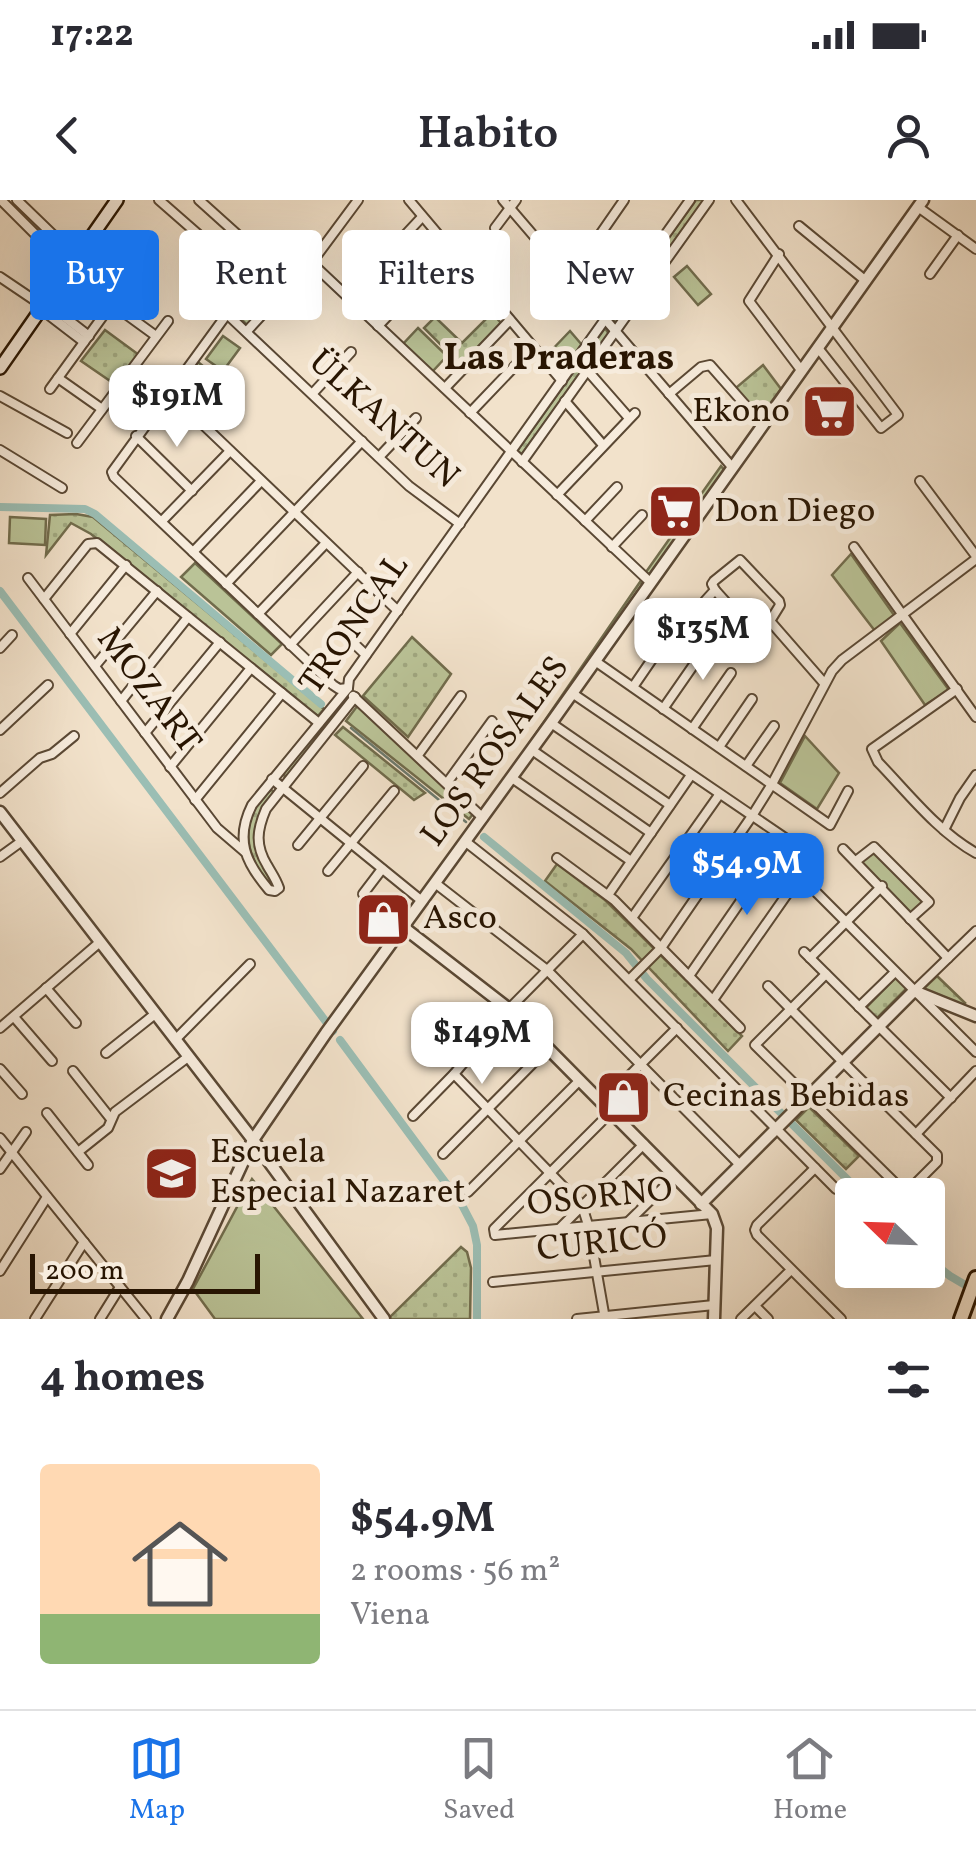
<!DOCTYPE html>
<meta charset="utf-8">
<style>
:root{--surface:#fff;--page:#f2f2f3;--text:#2b2b33;--muted:#7c7c81;--line:#e1e1e2;--accent:#1a73e8}
body{margin:0;font-family:Vollkorn,serif;background:var(--page);color:var(--text);height:100vh;display:flex;flex-direction:column;font-size:38px;white-space:nowrap}
*{box-sizing:border-box;margin:0}
p{font-size:32px;color:var(--muted)}
.icon{flex:none;width:55px;height:55px;fill:none;stroke:currentColor;stroke-width:2;stroke-linecap:round;stroke-linejoin:round}
.map{position:relative;height:1119px;overflow:hidden}
.details{display:flex;flex-direction:column;background:var(--surface);flex:1}
.details>*{flex:none}
.top-card{position:absolute;left:30px;top:30px;width:918px;height:90px;display:flex;gap:20px}
.needle{width:65px;rotate:293deg}
.controls{position:absolute;left:835px;top:978px;display:grid;gap:20px}
.controls a{display:grid;place-items:center;width:110px;height:110px;border-radius:10px;background:var(--surface);box-shadow:0 10px 40px #0002;font-size:50px}
.scale{position:absolute;left:30px;bottom:25px;width:230px;box-sizing:border-box;padding-left:10px;border:5px solid #281502;border-top:0;font-size:28px;line-height:35px;white-space:nowrap;color:#281502;-webkit-text-stroke:8px #f7ecdd;paint-order:stroke}
.price{position:absolute;translate:-50% -85px;padding:0 22px;border-radius:20px;background:#fff;color:#222;font-size:32px;line-height:65px;filter:drop-shadow(0 2px 5px #0008)}
.price::after{content:'';position:absolute;left:50%;top:60px;width:30px;height:22px;margin-left:-15px;background:inherit;clip-path:polygon(0 0,100% 0,50% 100%)}
.price.on{background:var(--accent);color:#fff}
ul{padding:0;list-style:none}
li{display:flex;align-items:center;gap:30px;height:250px;padding:0 40px}
li span{display:grid;place-items:center;flex:none;width:280px;height:200px;border-radius:10px;color:#555}
li>.icon{margin-inline-start:auto}
span .icon{width:120px;height:120px;fill:#fffc;stroke-width:1}
li b{font-size:42px}
h2{display:flex;justify-content:space-between;align-items:center;height:120px;padding:0 40px;font-size:42px}
.tag{padding:0 35px;border-radius:10px;background:var(--surface);box-shadow:0 10px 40px #0002;font-size:35px;line-height:90px}
.tag.on{background:var(--accent);color:#fff}
.status{display:flex;justify-content:space-between;align-items:center;height:70px;padding:0 50px;background:var(--surface);direction:ltr}
.status svg{height:28px;fill:currentColor}
header{display:flex;justify-content:space-between;align-items:center;height:130px;padding:0 40px;background:var(--surface);font-size:45px;font-weight:600}
.dock{display:flex;justify-content:space-around;align-items:center;height:140px;border-top:2px solid var(--line);background:var(--surface);font-size:28px;color:var(--muted)}
.dock a{display:grid;justify-items:center;gap:5px}
.dock .on{color:var(--accent)}
.map>svg:first-child{display:block}
.grass{fill:url(#grass-dots);stroke:#716c4c;stroke-width:2.5}
.park{fill:#bac397;stroke:#716c4c;stroke-width:2.5}
.lines{fill:none;stroke-linecap:round;stroke-linejoin:round}
.stream{stroke:#6d7a6d;stroke-width:2.5}
.canal{stroke:#9bbeb4;stroke-width:8}
.minor-casing{stroke:#5a4834;stroke-width:12}
.tertiary-casing{stroke:#5a4834;stroke-width:15}
.secondary-casing{stroke:#281502;stroke-width:16}
.primary-casing{stroke:#281502;stroke-width:18}
.minor{stroke:#f7ecdd;stroke-width:8}
.tertiary{stroke:#f7ecdd;stroke-width:10}
.secondary{stroke:#f7ecdd;stroke-width:11}
.primary{stroke:#f2e2cb;stroke-width:12}
.labels{text-anchor:middle;dominant-baseline:central;stroke-width:10;stroke-linejoin:round;paint-order:stroke}
.poi-label{font-size:35px;fill:#281502;stroke:#f7ecdd;text-anchor:start}
.street-label{font-size:35px;fill:#281502;stroke:#f7ecdd}
.neighbourhood-label{font-size:38px;font-weight:bold;fill:#281502;stroke:#f7ecdd}
</style>
<div class="status"><b>17:22</b><svg viewBox="0 0 49 12"><path d="M0 12V9h3v3zM5 12V6h3v6zM10 12V3h3v9zM15 12V0h3v12zM26 1h20v11H26zM47 4h2v5h-2z"/></svg></div>
<header><svg class="icon" aria-label="back" viewBox="0 0 24 24"><path d="M15 5l-7 7 7 7"/></svg>Habito<svg class="icon" aria-label="person" viewBox="0 0 24 24"><circle cx="12" cy="8" r="4"/><path d="M4 21q1-7 8-7t8 7"/></svg></header>
<div class="map">
<svg width="976" height="1119" viewBox="0 0 976 1119">
<defs>
<pattern id="grass-dots" width="8" height="8" patternUnits="userSpaceOnUse" patternTransform="scale(2.5)"><rect width="8" height="8" fill="#bac397"/><path d="M2 2h.1M6 6h.1" fill="none" stroke="#a0a780" stroke-width="1.8" stroke-linecap="round"/></pattern>
</defs>
<rect width="100%" height="100%" fill="#f2e2cb"/>
<filter id="stains"><feTurbulence type="fractalNoise" baseFrequency=".002" numOctaves="4"/><feColorMatrix values="0 0 0 0 .2 0 0 0 0 .09 0 0 0 0 .02 0 0 0 .5 -.17"/></filter>
<radialGradient id="worn" r=".72"><stop offset=".6" stop-color="#630" stop-opacity="0"/><stop offset="1" stop-color="#630" stop-opacity=".3"/></radialGradient>
<!-- grass -->
<g class="grass">
<path d="M 696,0 L 704,0 L 616,123 L 611,117 Z"/>
<path d="M 275,61 L 293,79 L 249,127 L 239,117 L 238,111 Z"/>
<path d="M 492,113 L 501,123 L 461,165 L 424,128 L 435,117 L 462,143 Z"/>
<path d="M 605,128 L 609,134 L 522,254 L 517,251 Z"/>
<path d="M 105,130 L 139,155 L 116,185 L 81,161 Z"/>
<path d="M 198,162 L 220,180 L 192,209 L 175,194 Z"/>
<path d="M 763,165 L 781,189 L 757,221 L 731,192 Z"/>
<path d="M 76,314 L 93,317 L 324,509 L 317,517 L 91,334 L 71,323 L 46,355 L 50,315 Z"/>
<path d="M 412,437 L 451,474 L 408,537 L 363,496 Z"/>
<path d="M 341,501 L 345,504 L 344,508 L 289,577 L 285,579 L 284,573 L 338,503 Z"/>
<path d="M 343,527 L 425,593 L 414,600 L 335,535 Z"/>
<path d="M 271,590 L 273,591 L 273,596 L 256,637 L 276,686 L 274,687 C 244,662 237,616 271,590 Z"/>
<path d="M 557,664 L 605,700 L 742,836 L 728,851 L 631,749 L 545,681 Z"/>
<path d="M 937,776 L 965,803 L 960,807 L 920,792 Z"/>
<path d="M 896,777 L 908,787 L 875,820 L 865,809 Z"/>
<path d="M 809,907 L 859,956 L 846,969 L 796,920 Z"/>
<path d="M 461,1047 L 467,1052 L 471,1068 L 470,1119 L 388,1119 Z"/>
</g>
<!-- park -->
<g class="park">
<path d="M 687,66 L 711,94 L 698,105 L 674,77 Z"/>
<path d="M 418,128 L 447,156 L 432,172 L 403,144 Z"/>
<path d="M 570,131 L 582,145 L 560,176 L 546,156 Z"/>
<path d="M 223,136 L 240,148 L 223,171 L 206,159 Z"/>
<path d="M 721,266 L 725,271 L 651,376 L 646,372 Z"/>
<path d="M 10,317 L 46,319 L 45,345 L 9,343 Z"/>
<path d="M 851,354 L 894,415 L 875,431 L 832,375 Z"/>
<path d="M 195,363 L 282,444 L 271,455 L 181,377 Z"/>
<path d="M 640,382 L 644,386 L 533,545 L 530,542 Z"/>
<path d="M 900,423 L 949,490 L 925,505 L 881,441 Z"/>
<path d="M 358,505 L 468,605 L 473,614 L 469,619 L 346,521 Z"/>
<path d="M 805,536 L 839,573 L 817,609 L 780,583 Z"/>
<path d="M 874,651 L 925,701 L 911,714 L 861,662 Z"/>
<path d="M 252,979 L 363,1119 L 215,1119 L 193,1089 Z"/>
</g>
<g class="lines">
<!-- stream -->
<path class="stream" d="M 351,528 L 466,622"/>
<!-- canal -->
<g class="canal">
<path d="M 0,307 L 85,309 L 95,314 L 321,504"/>
<path d="M 0,391 L 333,831"/>
<path d="M 484,637 L 626,753 L 647,779 L 863,995"/>
<path d="M 340,840 L 462,1005 L 473,1026 L 477,1045 L 477,1119"/>
<path d="M 928,1059 L 950,1076 L 972,1089"/>
</g>
<defs>
<g id="minor">
<path d="M 1,0 L 69,68"/>
<path d="M 17,0 L 77,58"/>
<path d="M 159,0 L 231,63"/>
<path d="M 199,0 L 249,45"/>
<path d="M 409,0 L 562,181"/>
<path d="M 503,0 L 732,267"/>
<path d="M 736,0 L 898,215 L 881,228 L 818,148"/>
<path d="M 918,7 L 976,49"/>
<path d="M 799,26 L 866,81"/>
<path d="M 495,28 L 516,0"/>
<path d="M 283,36 L 650,382"/>
<path d="M 203,38 L 199,47 L 234,80"/>
<path d="M 779,54 L 749,101 L 801,170"/>
<path d="M 269,62 L 227,114 L 112,272 L 114,277 L 333,485 L 339,489 L 348,488"/>
<path d="M 312,62 L 358,0"/>
<path d="M 930,74 L 958,35"/>
<path d="M 0,77 L 43,106"/>
<path d="M 570,78 L 624,0"/>
<path d="M 348,96 L 422,17"/>
<path d="M 45,102 L 89,136"/>
<path d="M 112,104 L 156,136"/>
<path d="M 41,109 L 84,142"/>
<path d="M 227,114 L 409,286 L 460,324"/>
<path d="M 378,126 L 450,50"/>
<path d="M 247,131 L 295,79"/>
<path d="M 587,170 L 629,218"/>
<path d="M 58,178 L 102,209"/>
<path d="M 445,188 L 510,120"/>
<path d="M 50,189 L 124,87"/>
<path d="M 170,193 L 398,411"/>
<path d="M 313,193 L 351,152"/>
<path d="M 669,194 L 701,167 L 710,165 L 762,224"/>
<path d="M 0,196 L 67,233"/>
<path d="M 565,201 L 603,245"/>
<path d="M 470,213 L 533,147"/>
<path d="M 136,236 L 192,291"/>
<path d="M 77,243 L 168,121"/>
<path d="M 0,250 L 62,288"/>
<path d="M 379,257 L 416,218"/>
<path d="M 522,262 L 709,0"/>
<path d="M 920,281 L 976,356"/>
<path d="M 557,295 L 635,213"/>
<path d="M 162,321 L 230,251"/>
<path d="M 585,321 L 617,287"/>
<path d="M 612,347 L 642,315"/>
<path d="M 854,347 L 976,517"/>
<path d="M 193,352 L 261,281"/>
<path d="M 740,360 L 779,401 L 780,405 L 759,439 L 750,448 L 746,446 L 705,401 L 715,390 L 712,384 L 714,381 Z"/>
<path d="M 28,378 L 217,628 L 245,652"/>
<path d="M 226,384 L 362,241"/>
<path d="M 715,390 L 759,439"/>
<path d="M 44,399 L 88,344 L 97,343 L 319,523"/>
<path d="M 258,414 L 326,343"/>
<path d="M 769,420 L 824,483"/>
<path d="M 342,432 L 366,455"/>
<path d="M 70,434 L 126,365"/>
<path d="M 290,445 L 358,372"/>
<path d="M 0,448 L 12,435"/>
<path d="M 595,461 L 830,625 L 848,591"/>
<path d="M 95,466 L 157,391"/>
<path d="M 633,487 L 681,417"/>
<path d="M 957,489 L 872,549 L 878,562 C 908,593 938,632 976,653"/>
<path d="M 572,493 L 813,657 L 713,800"/>
<path d="M 353,496 L 483,618"/>
<path d="M 355,497 L 266,609 C 257,630 255,645 267,665 C 272,674 276,679 279,688 L 275,691 L 269,690 C 245,662 235,639 252,605 L 348,488 L 349,479 L 690,0"/>
<path d="M 121,501 L 188,417"/>
<path d="M 663,509 L 713,437"/>
<path d="M 551,523 L 670,605"/>
<path d="M 692,529 L 731,473"/>
<path d="M 0,530 L 48,485"/>
<path d="M 145,533 L 220,442"/>
<path d="M 719,547 L 752,499"/>
<path d="M 532,550 L 651,633"/>
<path d="M 418,555 L 461,496"/>
<path d="M 746,566 L 774,526"/>
<path d="M 170,567 L 251,468"/>
<path d="M 512,578 L 631,661"/>
<path d="M 272,579 L 422,701"/>
<path d="M 447,583 L 492,521"/>
<path d="M 0,593 L 40,558 L 52,554 L 74,536"/>
<path d="M 195,600 L 282,493"/>
<path d="M 944,630 L 960,598 L 976,575"/>
<path d="M 466,642 L 583,734 L 836,989"/>
<path d="M 733,644 L 793,686"/>
<path d="M 298,645 L 363,566"/>
<path d="M 843,649 L 948,758"/>
<path d="M 0,657 L 22,641"/>
<path d="M 557,658 L 614,700 L 740,828"/>
<path d="M 856,661 L 874,647 L 929,702 L 910,719"/>
<path d="M 328,671 L 394,591"/>
<path d="M 435,683 L 547,770 L 740,965"/>
<path d="M 817,693 L 976,852"/>
<path d="M 363,694 L 382,669"/>
<path d="M 608,695 L 691,575"/>
<path d="M 632,718 L 719,595"/>
<path d="M 804,752 L 951,898"/>
<path d="M 810,758 L 882,686"/>
<path d="M 689,776 L 765,666"/>
<path d="M 629,780 L 661,748 L 752,616 L 772,584 L 832,471 L 842,460 L 976,359"/>
<path d="M 768,786 L 838,857 L 843,862 L 937,955 L 937,962 L 910,989 L 902,989 L 898,986 L 755,845 L 826,774"/>
<path d="M 46,788 L 76,823"/>
<path d="M 914,791 L 976,731"/>
<path d="M 859,807 L 895,772"/>
<path d="M 14,817 L 52,861"/>
<path d="M 0,828 L 100,742"/>
<path d="M 175,840 L 250,764"/>
<path d="M 106,853 L 155,814"/>
<path d="M 0,869 L 22,894"/>
<path d="M 73,871 L 111,919"/>
<path d="M 454,874 L 582,1006 L 589,1028 L 605,1119"/>
<path d="M 603,902 L 677,828"/>
<path d="M 612,911 L 494,1029 L 495,1035 L 712,1014"/>
<path d="M 47,913 L 88,965"/>
<path d="M 413,916 L 454,874 L 509,809 L 583,734"/>
<path d="M 916,934 L 976,871"/>
<path d="M 0,938 L 146,1119"/>
<path d="M 78,952 L 108,928 L 115,912 L 188,857"/>
<path d="M 443,954 L 548,848"/>
<path d="M 815,968 L 757,1025 L 755,1030 L 757,1035 L 841,1119"/>
<path d="M 0,969 L 26,932"/>
<path d="M 468,992 L 580,880"/>
<path d="M 628,1022 L 675,976"/>
<path d="M 557,1031 L 644,944"/>
<path d="M 0,1071 L 47,997"/>
<path d="M 493,1082 L 716,1060"/>
<path d="M 755,1106 L 768,1119"/>
<path d="M 35,1119 L 84,1042"/>
<path d="M 100,1119 L 120,1087"/>
<path d="M 577,1119 L 714,1105"/>
<path d="M 741,1119 L 791,1070"/>
</g>
<g id="tertiary">
<path d="M 0,612 L 253,940 L 384,1119"/>
<path d="M 403,727 L 509,809 L 712,1014 L 717,1028 L 714,1119"/>
<path d="M 701,1004 L 914,791 L 976,816"/>
<path d="M 167,1119 L 188,1081 L 253,940 L 326,833 L 551,523 L 923,0"/>
</g>
<path id="secondary" d="M 0,168 L 117,0"/>
<path id="primary" d="M 961,1119 L 976,1078"/>
</defs>
<!-- minor casing -->
<use href="#minor" class="minor-casing"/>
<!-- tertiary casing -->
<use href="#tertiary" class="tertiary-casing"/>
<!-- secondary casing -->
<use href="#secondary" class="secondary-casing"/>
<!-- primary casing -->
<use href="#primary" class="primary-casing"/>
<!-- minor -->
<use href="#minor" class="minor"/>
<!-- tertiary -->
<use href="#tertiary" class="tertiary"/>
<!-- secondary -->
<use href="#secondary" class="secondary"/>
<!-- primary -->
<use href="#primary" class="primary"/>
</g>
<!-- icons -->
<defs>
<symbol id="supermarket-square" viewBox="-11 -11 22 22"><rect x="-9" y="-9" width="18" height="18" rx="4" fill="#8f2418" stroke="#f7ecdd"/><path d="M-6-5.5h2.5l.6 2H6L4.5 2H-2.5L-4.4-4H-6ZM-1.5 3.2a1.3 1.3 0 1 0 .1 0ZM3 3.2a1.3 1.3 0 1 0 .1 0Z" fill="#fff"/></symbol>
<symbol id="shop-square" viewBox="-11 -11 22 22"><rect x="-9" y="-9" width="18" height="18" rx="4" fill="#8f2418" stroke="#f7ecdd"/><path d="M-5-2.5h2.3a2.7 3.5 0 0 1 5.4 0H5L5.5 6h-11ZM-1.5-2.5h3a1.5 2.3 0 0 0-3 0Z" fill="#fff"/></symbol>
<symbol id="school-square" viewBox="-11 -11 22 22"><rect x="-9" y="-9" width="18" height="18" rx="4" fill="#8f2418" stroke="#f7ecdd"/><path d="M0-5L7-2L0 1L-7-2ZM-4 1L0 2.5L4 1V4Q0 6-4 4Z" fill="#fff"/></symbol>
</defs>
<g fill-rule="evenodd">
<use href="#supermarket-square" x="798" y="180" width="63" height="63"/>
<use href="#supermarket-square" x="644" y="280" width="63" height="63"/>
<use href="#shop-square" x="352" y="688" width="63" height="63"/>
<use href="#shop-square" x="592" y="866" width="63" height="63"/>
<use href="#school-square" x="140" y="942" width="63" height="63"/>
</g>
<g class="labels">
<!-- poi labels -->
<g class="poi-label">
<text x="790" y="212" text-anchor="end">Ekono</text>
<text x="714" y="312">Don Diego</text>
<text x="423" y="719">Asco</text>
<text x="663" y="897">Cecinas Bebidas</text>
<text x="210" y="953">Escuela<tspan x="210" dy="40">Especial Nazaret</tspan></text>
</g>
<!-- street labels -->
<g class="street-label">
<text transform="translate(383 220) rotate(42)">ÜLKANTUN</text>
<text transform="translate(355 425) rotate(-55)">TRONCAL</text>
<text transform="translate(148 491) rotate(53)">MOZART</text>
<text transform="translate(496 552) rotate(-54)">LOS ROSALES</text>
<text transform="translate(600 998) rotate(-6)">OSORNO</text>
<text transform="translate(602 1044) rotate(-6)">CURICÓ</text>
</g>
<!-- neighbourhood labels -->
<g class="neighbourhood-label">
<text x="559" y="159">Las Praderas</text>
</g>
</g>
<rect width="100%" height="100%" filter="url(#stains)"/>
<rect width="100%" height="100%" fill="url(#worn)"/>
</svg>
<div class="controls">
<a><svg class="needle" viewBox="-14 -14 28 28"><path d="M0-13l5 13h-10z" fill="#e53935"/><path d="M0 13l5-13h-10z" fill="#7c7c81"/></svg></a>
</div>
<div class="scale">200 m</div>
<b class="price" style="left:177px;top:250px">$191M</b>
<b class="price" style="left:703px;top:483px">$135M</b>
<b class="price on" style="left:747px;top:718px">$54.9M</b>
<b class="price" style="left:482px;top:887px">$149M</b>
<div class="top-card">
<a class="tag on">Buy</a>
<a class="tag">Rent</a>
<a class="tag">Filters</a>
<a class="tag">New</a>
</div>
</div>
<section class="details">
<h2>4 homes<svg class="icon" aria-label="filters" viewBox="0 0 24 24"><path d="M4 7h16M4 17h16"/><circle cx="9" cy="7" r="2"/><circle cx="15" cy="17" r="2"/></svg></h2>
<ul>
<li><span style="background:linear-gradient(#ffd9b3 75%,#8fb573 0)"><svg class="icon" aria-label="home" viewBox="0 0 24 24"><path d="M3 11l9-7 9 7M6 9v11h12V9"/></svg></span><div><b>$54.9M</b><p>2 rooms · 56 m²</p><p>Viena</p></div></li>
</ul>
</section>
<nav class="dock">
<a class="on"><svg class="icon" aria-label="map" viewBox="0 0 24 24"><path d="M3 6l6-2 6 2 6-2v14l-6 2-6-2-6 2zM9 4v14M15 6v14"/></svg>Map</a>
<a><svg class="icon" aria-label="saved" viewBox="0 0 24 24"><path d="M7 4h10v16l-5-4-5 4z"/></svg>Saved</a>
<a><svg class="icon" aria-label="home" viewBox="0 0 24 24"><path d="M3 11l9-7 9 7M6 9v11h12V9"/></svg>Home</a>
</nav>
